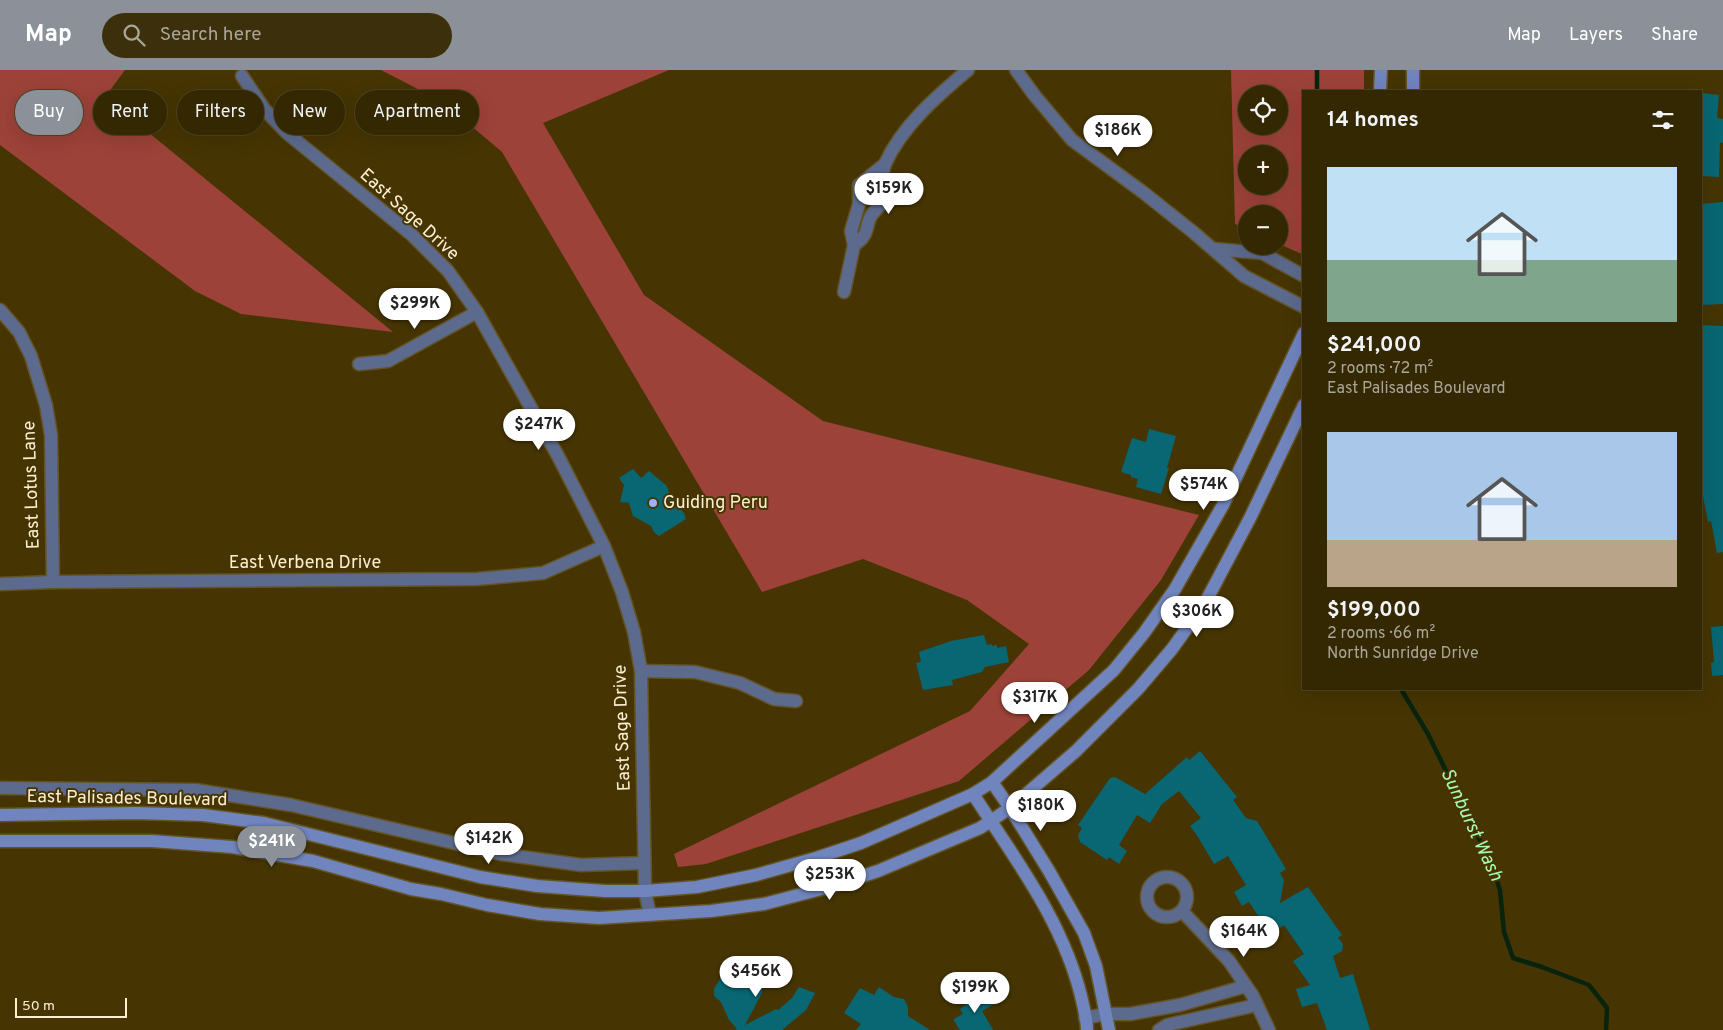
<!DOCTYPE html>
<meta charset="utf-8">
<style>
:root{--surface:#342802;--page:#3c300c;--text:#f1f3f6;--muted:#a9a699;--line:#4e4424;--accent:#8c9099}
body{margin:0;font-family:Overpass,sans-serif;background:var(--page);color:var(--text);height:100vh;display:flex;flex-direction:column;font-size:19px;white-space:nowrap}
*{box-sizing:border-box;margin:0}
p{font-size:16px;color:var(--muted)}
.icon{flex:none;width:28px;height:28px;fill:none;stroke:currentColor;stroke-width:2;stroke-linecap:round;stroke-linejoin:round}
.map{position:relative;flex:1;overflow:hidden}
.side{position:absolute;left:1302px;top:20px;width:400px;height:600px;display:flex;flex-direction:column;background:var(--surface);border-radius:0px;box-shadow:0 5px 20px #0002,0 0 0 1px var(--line)}
.side>*{flex:none}
.top-card{position:absolute;left:15px;top:20px;width:475px;height:45px;display:flex;gap:10px}
.fabs{position:absolute;left:1238px;top:15px;display:grid;gap:10px}
.fabs a{display:grid;place-items:center;width:50px;height:50px;border-radius:50%;background:var(--surface);box-shadow:0 5px 20px #0002,0 0 0 1px var(--line);font-size:25px}
.scale{position:absolute;left:15px;bottom:12px;width:112px;box-sizing:border-box;padding-left:5px;border:2px solid #fcefd1;border-top:0;font-size:14px;line-height:18px;white-space:nowrap;color:#fcefd1;-webkit-text-stroke:4px #463503;paint-order:stroke}
.price{position:absolute;translate:-50% -42px;padding:0 11px;border-radius:18px;background:#fff;color:#222;font-size:16px;line-height:32px;filter:drop-shadow(0 1px 2px #0008)}
.price::after{content:'';position:absolute;left:50%;top:30px;width:15px;height:11px;margin-left:-8px;background:inherit;clip-path:polygon(0 0,100% 0,50% 100%)}
.price.on{background:var(--accent);color:#fff}
ul{padding:0;list-style:none}
li{display:grid;align-content:center;gap:10px;height:265px;padding:0 25px}
li span{display:grid;place-items:center;height:155px;border-radius:0px;color:#555}
li>.icon{margin-inline-start:auto}
span .icon{width:90px;height:90px;fill:#fffc;stroke-width:1}
li b{font-size:21px}
h2{display:flex;justify-content:space-between;align-items:center;height:60px;padding:0 25px;font-size:21px}
.tag{padding:0 18px;border-radius:22px;background:var(--surface);box-shadow:0 5px 20px #0002,0 0 0 1px var(--line);font-size:18px;line-height:45px}
.tag.on{background:var(--accent);color:#fff}
header{display:flex;align-items:center;gap:30px;box-sizing:border-box;height:70px;padding:0 25px;background:var(--accent);color:#fff}
header strong{font-size:24px}
nav{display:flex;gap:28px;margin-inline-start:auto;font-size:18px}
.search{width:350px;height:45px;background:var(--page);display:flex;align-items:center;gap:12px;box-sizing:border-box;padding:0 18px;border-radius:28px;color:var(--muted);font-size:19px}
.map>svg:first-child{display:block}
.green{fill:#9c4239;fill-rule:evenodd}
.lines{fill:none;stroke-linecap:round;stroke-linejoin:round}
.stream{stroke:#08230e;stroke-width:4.5}
.building{fill:#086772}
.street-casing{stroke:#635324;stroke-width:15}
.secondary-casing{stroke:#635324;stroke-width:15}
.street{stroke:#5c6a8d;stroke-width:12}
.secondary{stroke:#7084bd;stroke-width:12}
.poi-dot{fill:#9ab5fd;stroke:#463503;stroke-width:2}
.labels{text-anchor:middle;dominant-baseline:central;stroke-width:4;stroke-linejoin:round;paint-order:stroke}
.street-label{font-size:18px;fill:#fcefd1;stroke:#463503}
.poi-label{font-size:18px;fill:#fcefd1;stroke:#463503;text-anchor:start}
.water-label{font-size:19px;font-style:italic;fill:#a6fcb3;stroke:#463503}
</style>
<header>
<strong>Map</strong>
<div class="search"><svg class="icon" aria-label="search" viewBox="0 0 24 24"><circle cx="10" cy="10" r="6"/><path d="M15 15l6 6"/></svg>Search here</div>
<nav><a>Map</a><a>Layers</a><a>Share</a></nav>
</header>
<div class="map">
<svg width="1723" height="960" viewBox="0 0 1723 960">
<rect width="100%" height="100%" fill="#463503"/>
<!-- green -->
<g class="green">
<path d="M 0,0 L 125,0 L 105,27 L 393,262 L 241,244 L 195,221 L 0,75 Z"/>
<path d="M 381,0 L 669,0 L 543,53 L 644,225 L 823,351 L 1199,445 L 1161,510 L 1089,600 L 959,711 L 706,794 L 678,797 L 674,784 L 970,641 L 1029,574 L 967,530 L 863,489 L 762,522 L 502,82 L 443,32 Z"/>
<path d="M 1231,0 L 1364,0 L 1364,21 L 1304,21 L 1304,185 L 1279,174 L 1279,144 L 1246,144 L 1246,159 L 1235,154 ZM 1246,24 L 1279,24 L 1279,56 L 1246,56 ZM 1246,84 L 1279,84 L 1279,116 L 1246,116 Z"/>
</g>
<g class="lines">
<!-- stream -->
<g class="stream">
<path d="M 1317,0 L 1317,21"/>
<path d="M 1401,619 L 1428,664 L 1491,793 L 1500,820 L 1504,862 L 1513,888 L 1542,897 L 1589,915 L 1607,938 L 1606,960"/>
</g>
</g>
<!-- building -->
<g class="building">
<path d="M 1701,23 L 1719,25 L 1717,48 L 1723,49 L 1723,73 L 1720,72 L 1719,107 L 1701,106 Z"/>
<path d="M 1723,132 L 1723,234 L 1701,235 L 1701,134 Z"/>
<path d="M 1701,255 L 1723,256 L 1723,482 L 1717,483 L 1711,451 L 1708,452 L 1701,416 Z"/>
<path d="M 1149,359 L 1176,366 L 1167,398 L 1169,398 L 1161,424 L 1136,417 L 1138,409 L 1131,407 L 1131,405 L 1121,402 L 1132,368 L 1146,372 Z"/>
<path d="M 633,399 L 641,408 L 649,401 L 667,416 L 670,426 L 675,429 L 677,436 L 684,443 L 686,449 L 659,466 L 654,462 L 651,456 L 633,446 L 629,433 L 620,432 L 624,415 L 619,408 Z"/>
<path d="M 1723,556 L 1723,605 L 1712,606 L 1711,593 L 1714,592 L 1711,557 Z"/>
<path d="M 984,565 L 987,575 L 992,574 L 992,576 L 997,575 L 997,578 L 1006,576 L 1009,592 L 985,597 L 982,602 L 952,610 L 953,615 L 923,620 L 916,593 L 921,592 L 919,582 L 951,571 Z"/>
<path d="M 1200,681 L 1237,727 L 1233,730 L 1246,748 L 1257,751 L 1286,799 L 1280,803 L 1284,810 L 1280,833 L 1308,817 L 1342,865 L 1338,868 L 1343,874 L 1342,881 L 1333,886 L 1340,908 L 1353,904 L 1370,960 L 1327,960 L 1317,933 L 1302,937 L 1296,919 L 1310,915 L 1293,891 L 1304,884 L 1284,855 L 1271,865 L 1249,832 L 1242,836 L 1234,822 L 1246,815 L 1228,786 L 1214,794 L 1198,767 L 1190,756 L 1201,748 L 1179,721 L 1162,734 L 1150,753 L 1137,745 L 1119,775 L 1127,781 L 1119,794 L 1109,787 L 1107,790 L 1080,772 L 1078,765 L 1082,758 L 1078,755 L 1110,708 L 1115,707 L 1145,724 L 1187,687 L 1189,690 Z"/>
<path d="M 757,890 L 776,891 L 772,906 L 764,905 L 762,923 L 745,955 L 776,939 L 778,940 L 792,928 L 799,917 L 815,923 L 806,940 L 782,960 L 735,960 L 737,959 L 729,950 L 721,932 L 714,926 L 714,919 L 728,895 L 731,898 L 735,894 L 741,900 Z"/>
<path d="M 879,917 L 894,927 L 904,929 L 908,937 L 908,946 L 930,960 L 856,960 L 861,954 L 844,943 L 860,918 L 874,925 Z"/>
<path d="M 986,921 L 994,934 L 982,941 L 993,960 L 960,960 L 954,951 L 954,949 L 963,944 L 960,939 Z"/>
</g>
<g class="lines">
<defs>
<g id="street">
<path d="M 1016,0 L 1035,26 L 1072,70 L 1144,123 L 1193,162 L 1244,206 L 1304,237"/>
<path d="M 242,6 L 265,40 L 287,63 L 412,165 L 448,201 L 477,242 L 558,386 L 604,476 L 622,522 L 634,562 L 641,601 L 645,821 L 650,845"/>
<path d="M 854,175 C 857,173 861,170 863,167 C 868,161 867,152 871,146 C 875,139 885,133 885,124 C 885,113 880,105 885,94 C 902,56 937,26 968,0"/>
<path d="M 1214,179 L 1262,183 L 1304,206"/>
<path d="M 844,222 L 854,175 L 851,161 L 859,134 L 859,115 L 885,94"/>
<path d="M 0,240 L 19,262 L 31,286 L 46,335 L 51,365 L 53,512"/>
<path d="M 359,294 L 388,291 L 477,242"/>
<path d="M 0,514 L 53,512 L 477,509 L 543,503 L 604,476"/>
<path d="M 641,601 L 695,602 L 740,613 L 774,629 L 796,631"/>
<path d="M 0,718 L 196,720 L 291,735 L 501,784 L 581,795 L 644,793"/>
<circle cx="1167" cy="827" r="20"/>
<path d="M 1182,841 L 1229,891 L 1253,926 L 1269,960"/>
<path d="M 1085,948 L 1106,944 L 1130,944 L 1180,935 L 1246,916"/>
<path d="M 1159,960 L 1167,955 L 1257,935"/>
</g>
<g id="secondary">
<path d="M 1380,21 L 1381,0"/>
<path d="M 1413,21 L 1413,0"/>
<path d="M 992,712 L 1010,738 L 1049,801 L 1084,863 L 1096,896 L 1109,960"/>
<path d="M 973,724 C 1015,789 1064,852 1082,930 C 1084,940 1087,950 1087,960"/>
<path d="M 0,745 L 136,743 L 203,745 L 264,753 L 480,807 L 537,816 L 605,821 L 645,821 L 697,817 L 756,805 L 816,788 L 861,773 L 973,724 L 992,712 L 1114,600 L 1144,563 L 1175,519 L 1223,435 L 1304,263"/>
<path d="M 0,771 L 152,771 L 232,777 L 313,791 L 411,819 L 441,824 L 487,835 L 540,844 L 599,848 L 711,841 L 764,834 L 829,817 L 878,801 L 980,758 L 1010,738 L 1076,681 L 1138,619 L 1172,579 L 1205,533 L 1250,448 L 1304,335"/>
</g>
</defs>
<!-- street casing -->
<use href="#street" class="street-casing"/>
<!-- secondary casing -->
<use href="#secondary" class="secondary-casing"/>
<!-- street -->
<use href="#street" class="street"/>
<!-- secondary -->
<use href="#secondary" class="secondary"/>
</g>
<!-- markers -->
<circle class="poi-dot" cx="653" cy="433" r="5"/>
<g class="labels">
<!-- street labels -->
<g class="street-label">
<text transform="translate(409 145) rotate(42)">East Sage Drive</text>
<text transform="translate(32 415) rotate(-92)">East Lotus Lane</text>
<text x="305" y="493">East Verbena Drive</text>
<text transform="translate(623 658) rotate(-92)">East Sage Drive</text>
<text transform="translate(127 729) rotate(1)">East Palisades Boulevard</text>
</g>
<!-- poi labels -->
<g class="poi-label">
<text x="663" y="433">Guiding Peru</text>
</g>
<!-- water labels -->
<g class="water-label">
<text transform="translate(1471 755) rotate(65)">Sunburst Wash</text>
</g>
</g>
</svg>
<div class="fabs">
<a><svg class="icon" aria-label="locate" viewBox="0 0 24 24"><circle cx="12" cy="12" r="6"/><path d="M12 2v4M12 18v4M2 12h4M18 12h4"/></svg></a>
<a>+</a>
<a>−</a>
</div>
<div class="scale">50 m</div>
<b class="price" style="left:1118px;top:87px">$186K</b>
<b class="price" style="left:889px;top:145px">$159K</b>
<b class="price" style="left:415px;top:260px">$299K</b>
<b class="price" style="left:539px;top:381px">$247K</b>
<b class="price" style="left:1204px;top:441px">$574K</b>
<b class="price" style="left:1197px;top:568px">$306K</b>
<b class="price" style="left:1035px;top:654px">$317K</b>
<b class="price" style="left:1041px;top:762px">$180K</b>
<b class="price" style="left:489px;top:795px">$142K</b>
<b class="price on" style="left:272px;top:798px">$241K</b>
<b class="price" style="left:830px;top:831px">$253K</b>
<b class="price" style="left:1244px;top:888px">$164K</b>
<b class="price" style="left:756px;top:928px">$456K</b>
<b class="price" style="left:975px;top:944px">$199K</b>
<div class="top-card">
<a class="tag on">Buy</a>
<a class="tag">Rent</a>
<a class="tag">Filters</a>
<a class="tag">New</a>
<a class="tag">Apartment</a>
</div>
<section class="side">
<h2>14 homes<svg class="icon" aria-label="filters" viewBox="0 0 24 24"><path d="M4 7h16M4 17h16"/><circle cx="9" cy="7" r="2"/><circle cx="15" cy="17" r="2"/></svg></h2>
<ul>
<li><span style="background:linear-gradient(#bfe0f5 60%,#7fa58c 0)"><svg class="icon" aria-label="home" viewBox="0 0 24 24"><path d="M3 11l9-7 9 7M6 9v11h12V9"/></svg></span><div><b>$241,000</b><p>2 rooms · 72 m²</p><p>East Palisades Boulevard</p></div></li>
<li><span style="background:linear-gradient(#a9c7e8 70%,#b9a48a 0)"><svg class="icon" aria-label="home" viewBox="0 0 24 24"><path d="M3 11l9-7 9 7M6 9v11h12V9"/></svg></span><div><b>$199,000</b><p>2 rooms · 66 m²</p><p>North Sunridge Drive</p></div></li>
</ul>
</section>
</div>
